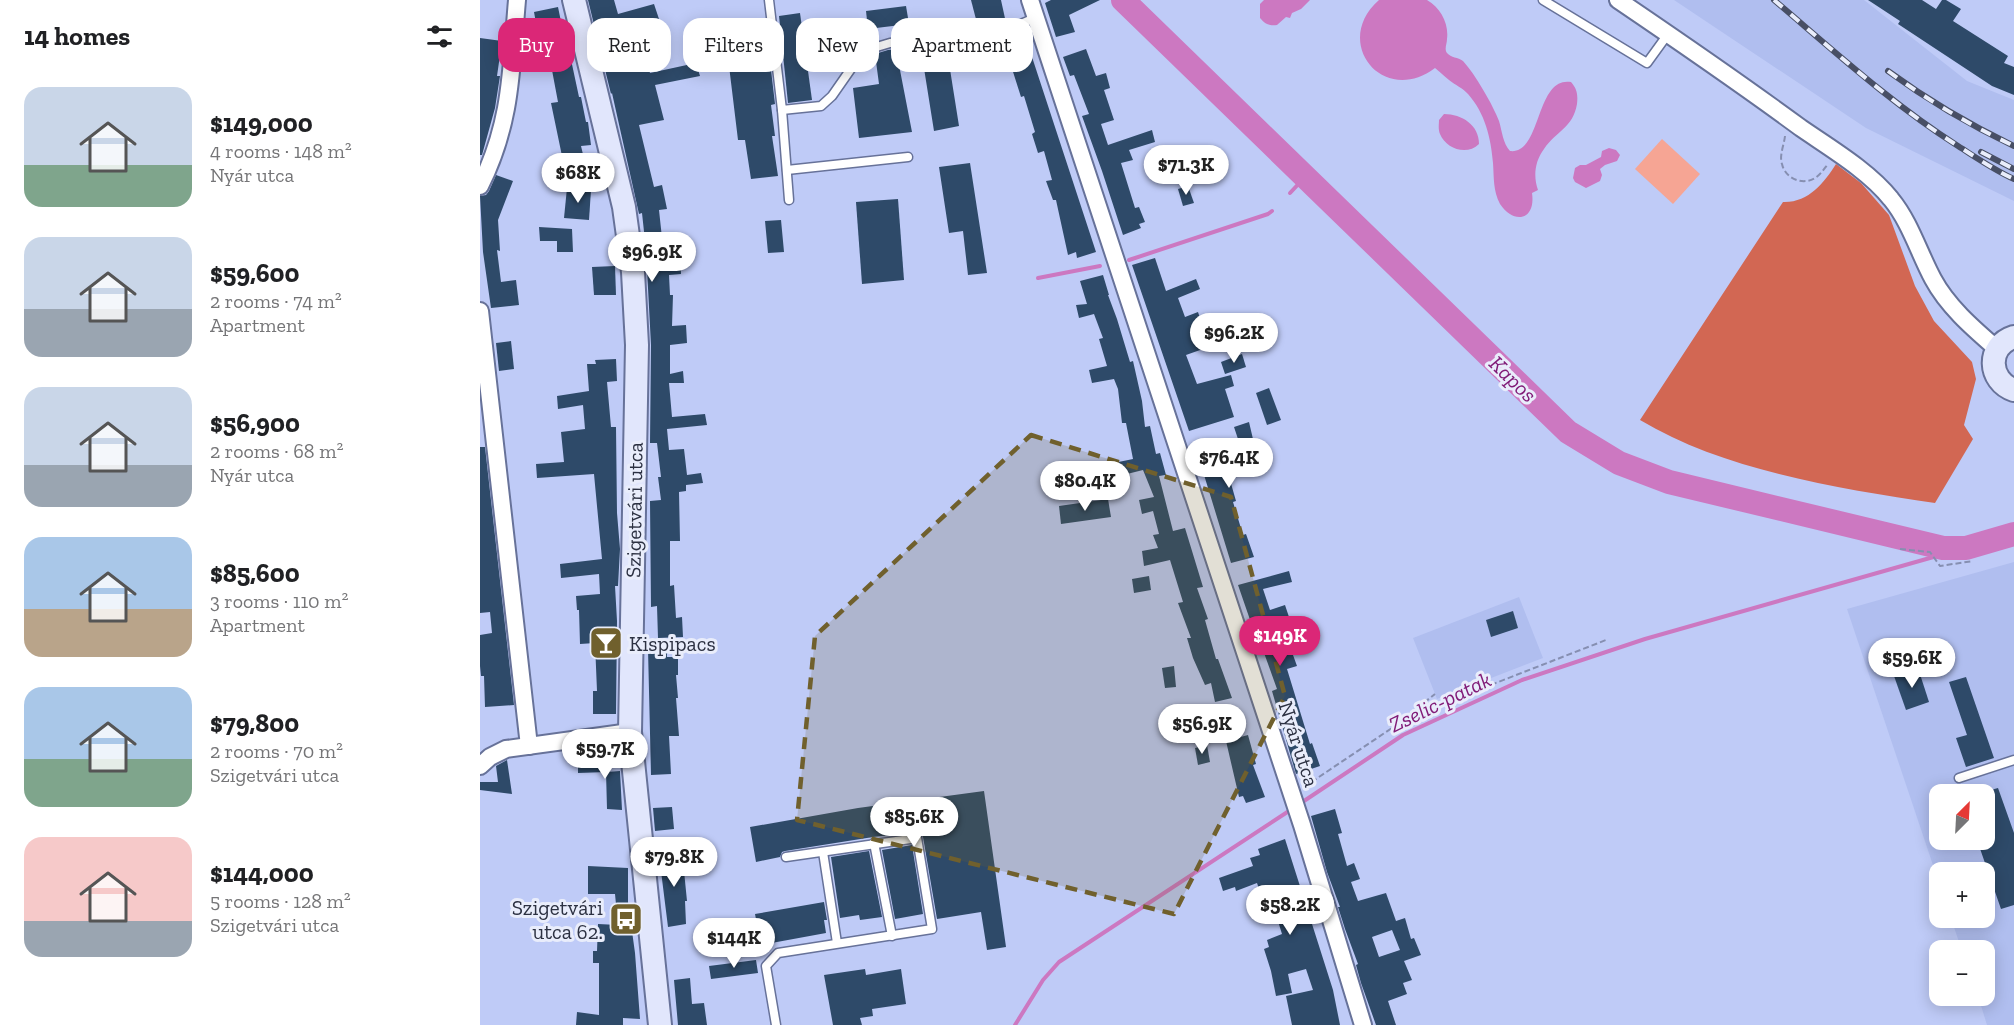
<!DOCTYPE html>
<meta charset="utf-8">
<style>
:root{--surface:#fff;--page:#f6f6f6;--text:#202124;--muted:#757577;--accent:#db2777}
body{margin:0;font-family:"Zilla Slab",serif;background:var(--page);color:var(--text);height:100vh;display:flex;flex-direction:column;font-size:22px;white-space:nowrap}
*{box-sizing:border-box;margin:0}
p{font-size:20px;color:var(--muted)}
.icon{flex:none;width:33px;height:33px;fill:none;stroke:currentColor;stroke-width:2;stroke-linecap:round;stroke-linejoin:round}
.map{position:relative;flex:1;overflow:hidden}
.details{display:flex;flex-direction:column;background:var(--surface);width:480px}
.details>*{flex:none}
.banner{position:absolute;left:18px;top:18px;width:570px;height:54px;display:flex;gap:12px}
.needle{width:39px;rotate:24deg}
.tools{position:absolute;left:1449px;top:784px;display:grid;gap:12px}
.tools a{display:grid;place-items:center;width:66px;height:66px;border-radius:12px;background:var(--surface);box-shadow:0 3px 15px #0003;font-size:30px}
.price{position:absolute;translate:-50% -51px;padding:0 14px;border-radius:21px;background:#fff;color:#222;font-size:20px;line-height:39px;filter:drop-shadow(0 2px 3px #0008)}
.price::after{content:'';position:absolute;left:50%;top:36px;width:18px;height:14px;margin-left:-9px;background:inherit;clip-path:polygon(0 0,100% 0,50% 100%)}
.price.active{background:var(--accent);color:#fff}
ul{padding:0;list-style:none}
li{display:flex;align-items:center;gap:18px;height:150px;padding:0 24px}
li span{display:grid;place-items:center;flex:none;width:168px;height:120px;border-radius:18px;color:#555}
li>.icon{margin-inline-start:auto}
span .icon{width:72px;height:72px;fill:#fffc;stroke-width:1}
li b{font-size:26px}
h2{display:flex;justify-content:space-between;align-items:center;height:72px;padding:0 24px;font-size:26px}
.pill{padding:0 21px;border-radius:18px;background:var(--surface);box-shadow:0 3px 15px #0003;font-size:21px;line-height:54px}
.pill.active{background:var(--accent);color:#fff}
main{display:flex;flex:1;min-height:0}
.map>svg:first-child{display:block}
.built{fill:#b0beef;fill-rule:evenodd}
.green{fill:#f6a594}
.forest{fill:#d26753}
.water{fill:#cc78c1}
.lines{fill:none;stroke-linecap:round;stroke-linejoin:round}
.stream{stroke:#cc78c1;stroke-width:4}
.river{stroke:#cc78c1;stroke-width:24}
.building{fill:#2e4a69;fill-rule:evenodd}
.lane-casing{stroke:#677299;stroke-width:11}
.street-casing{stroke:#677299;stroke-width:20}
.secondary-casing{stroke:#677299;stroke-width:26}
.path{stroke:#868fb1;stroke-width:2;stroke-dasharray:6 3;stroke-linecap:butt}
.lane{stroke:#fff;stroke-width:8}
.street{stroke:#fff;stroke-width:16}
.secondary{stroke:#e1e6fc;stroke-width:22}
.rail-casing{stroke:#484f65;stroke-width:6}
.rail{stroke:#e9edfb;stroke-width:4;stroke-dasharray:11;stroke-linecap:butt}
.marked{fill:#70602d;fill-opacity:0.2;stroke:#70602d;stroke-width:4.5;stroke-dasharray:12 8;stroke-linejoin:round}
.labels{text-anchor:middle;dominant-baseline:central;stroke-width:6;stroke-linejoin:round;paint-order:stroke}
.street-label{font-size:21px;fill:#2c3142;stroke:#e9edfb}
.poi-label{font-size:21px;fill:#2c3142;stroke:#e9edfb;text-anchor:start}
.water-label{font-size:22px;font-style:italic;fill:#811c78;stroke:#e9edfb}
</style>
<main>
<section class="details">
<h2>14 homes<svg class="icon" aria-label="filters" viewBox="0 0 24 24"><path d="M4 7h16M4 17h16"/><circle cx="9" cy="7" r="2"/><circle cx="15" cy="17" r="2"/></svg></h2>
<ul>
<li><span style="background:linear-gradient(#c9d6e8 65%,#7fa58c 0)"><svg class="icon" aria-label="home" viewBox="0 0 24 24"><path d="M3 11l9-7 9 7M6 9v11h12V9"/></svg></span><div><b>$149,000</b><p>4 rooms · 148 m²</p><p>Nyár utca</p></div></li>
<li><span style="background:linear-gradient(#c9d6e8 60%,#9aa5b1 0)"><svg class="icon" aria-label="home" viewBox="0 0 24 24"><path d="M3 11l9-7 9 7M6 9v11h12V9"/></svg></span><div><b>$59,600</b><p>2 rooms · 74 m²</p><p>Apartment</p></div></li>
<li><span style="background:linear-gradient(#c9d6e8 65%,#9aa5b1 0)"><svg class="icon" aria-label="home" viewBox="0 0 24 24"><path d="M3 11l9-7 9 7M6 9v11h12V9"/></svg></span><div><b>$56,900</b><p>2 rooms · 68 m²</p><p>Nyár utca</p></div></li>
<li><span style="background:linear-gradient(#a9c7e8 60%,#b9a48a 0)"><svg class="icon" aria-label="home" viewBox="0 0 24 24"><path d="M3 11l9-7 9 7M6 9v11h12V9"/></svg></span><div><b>$85,600</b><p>3 rooms · 110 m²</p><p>Apartment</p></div></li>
<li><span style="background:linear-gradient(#a9c7e8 60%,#7fa58c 0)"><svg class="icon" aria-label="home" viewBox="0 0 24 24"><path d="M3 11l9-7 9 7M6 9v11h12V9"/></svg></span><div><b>$79,800</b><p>2 rooms · 70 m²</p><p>Szigetvári utca</p></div></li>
<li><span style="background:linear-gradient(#f6c9c9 70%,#9aa5b1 0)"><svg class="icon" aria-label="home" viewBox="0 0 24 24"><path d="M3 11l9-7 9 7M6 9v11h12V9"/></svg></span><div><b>$144,000</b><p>5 rooms · 128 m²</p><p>Szigetvári utca</p></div></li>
</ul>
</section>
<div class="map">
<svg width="1534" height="1025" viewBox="0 0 1534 1025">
<rect width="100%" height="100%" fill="#bfcbf7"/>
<!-- built -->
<g class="built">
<path d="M 1194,0 L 1384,0 L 1487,81 L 1534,100 L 1534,201 L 1386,128 Z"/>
<path d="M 1534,562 L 1534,1025 L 1507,1025 L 1498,996 L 1504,996 L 1504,951 L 1482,951 L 1471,918 L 1504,918 L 1504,873 L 1460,873 L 1459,883 L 1367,609 ZM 1460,795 L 1504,795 L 1504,840 L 1460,840 Z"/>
<path d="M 1039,597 L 1063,658 L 957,699 L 933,638 Z"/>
</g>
<!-- green -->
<path class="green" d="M 1182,139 L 1220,174 L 1193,204 L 1155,169 Z"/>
<!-- forest -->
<path class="forest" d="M 1356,164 L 1381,183 L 1409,215 L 1435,286 L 1454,321 L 1492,362 L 1496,379 L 1484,425 L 1493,439 L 1455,503 C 1359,489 1243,470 1160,420 L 1303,202 C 1328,203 1344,183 1356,164 Z"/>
<!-- water -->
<g class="water">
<path d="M 784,0 L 830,0 L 821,9 L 812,13 L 810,18 L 806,17 L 797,25 C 789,26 785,24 780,18 L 780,4 Z"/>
<path d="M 899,0 L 947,0 C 961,8 969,24 967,39 C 967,44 964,49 967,53 C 971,58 978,57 983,61 C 995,74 1013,105 1019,121 C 1022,131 1023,144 1030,151 C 1062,155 1055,76 1091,82 C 1097,89 1098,94 1097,104 C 1093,128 1076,131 1064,149 C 1055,161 1053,176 1058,190 L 1052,193 C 1056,220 1034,225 1020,204 C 1013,191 1014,177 1013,163 C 1011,138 1005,113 988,94 C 983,88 975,85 969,80 C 964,76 960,72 955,68 C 903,107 851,42 899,0 Z"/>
<path d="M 964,114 C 982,114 999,125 999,144 C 987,156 966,149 960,134 C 958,129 959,124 959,120 Z"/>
<path d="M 1129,148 L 1136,150 L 1140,155 L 1137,161 L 1125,165 L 1120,169 L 1122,175 L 1120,181 L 1106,188 L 1095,182 L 1093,178 L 1095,168 L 1100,165 L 1106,165 L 1121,157 L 1122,151 Z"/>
</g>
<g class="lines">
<!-- stream -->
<g class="stream">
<path d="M 810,193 L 825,177"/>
<path d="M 649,260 L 788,214 L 792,211"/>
<path d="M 558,278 L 620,266"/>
<path d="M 821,803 L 923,735 L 1042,680 L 1165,639 L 1464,554 L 1476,548"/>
<path d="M 535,1025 L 563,980 L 579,962 L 812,809"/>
</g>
<!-- river -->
<path class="river" d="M 643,0 L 1088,432 L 1139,463 L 1189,482 L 1463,548 L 1486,548 L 1534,534"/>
</g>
<!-- building -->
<g class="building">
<path d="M 108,0 L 134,0 L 138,14 L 174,4 L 180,22 L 142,33 L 150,64 L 166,60 L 170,73 L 216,63 L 220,76 L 175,85 L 184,120 L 159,125 L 174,187 L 182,185 L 187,209 L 179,210 L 182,238 L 200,238 L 201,274 L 189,275 L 190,295 L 193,295 L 192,326 L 206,325 L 207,343 L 190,345 L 190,374 L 203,371 L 204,383 L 189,383 L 192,417 L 225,414 L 227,425 L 187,429 L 189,450 L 204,449 L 207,475 L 221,473 L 223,483 L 206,485 L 206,491 L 199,492 L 200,541 L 190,541 L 190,586 L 194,585 L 196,618 L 202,617 L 203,637 L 178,638 L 177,606 L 171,607 L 170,501 L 181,500 L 178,477 L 181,477 L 177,443 L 170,443 L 171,345 L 166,250 L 162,213 L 159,214 L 132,93 L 131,94 Z"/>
<path d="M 491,0 L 521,0 L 526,23 L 498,27 Z"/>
<path d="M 571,0 L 620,0 L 589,15 L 595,32 L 576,37 L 565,3 Z"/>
<path d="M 1388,0 L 1442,0 L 1456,9 L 1462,0 L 1466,0 L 1481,9 L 1473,21 L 1528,56 L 1524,63 L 1534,67 L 1534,95 L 1512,86 L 1418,24 L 1420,21 Z"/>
<path d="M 426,6 L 429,24 L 388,29 L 386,11 Z"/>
<path d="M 78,7 L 88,56 L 90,55 L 99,97 L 101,97 L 106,122 L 108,122 L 111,145 L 101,146 L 107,171 L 83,176 L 79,157 L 82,156 L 71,103 L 78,102 L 65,33 L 58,34 L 54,12 Z"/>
<path d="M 320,13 L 332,100 L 308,103 L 299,16 Z"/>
<path d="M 287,36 L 295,104 L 291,105 L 295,136 L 292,136 L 298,176 L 271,179 L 265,140 L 258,140 L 246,41 Z"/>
<path d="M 529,36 L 530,37 L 538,36 L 541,56 L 551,54 L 616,252 L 597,258 L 596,252 L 588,255 L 576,200 L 573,200 L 566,181 L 572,180 L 564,151 L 558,153 L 552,134 L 555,132 L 544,96 L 541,97 L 527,53 L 469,63 L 479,126 L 454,131 L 443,62 L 419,65 L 432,132 L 379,138 L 373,88 L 399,84 L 395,54 L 408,50 L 466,44 L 466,48 Z"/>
<path d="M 0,38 L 22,41 L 17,76 L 20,76 L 15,108 L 2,155 L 0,155 Z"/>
<path d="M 606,49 L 616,76 L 626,73 L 630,88 L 624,90 L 634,120 L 621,124 L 628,145 L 672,130 L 675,142 L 649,150 L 653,160 L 641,163 L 655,208 L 659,207 L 665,222 L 659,224 L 661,228 L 643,235 L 622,171 L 602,116 L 609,114 L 594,75 L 590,76 L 583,57 Z"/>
<path d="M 490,163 L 507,273 L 488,275 L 483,231 L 469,233 L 459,167 Z"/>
<path d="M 16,175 L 33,181 L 18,220 L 20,251 L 17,250 L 21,282 L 36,280 L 39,305 L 11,308 L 3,252 L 0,196 L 6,195 L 9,191 Z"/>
<path d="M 708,186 L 714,203 L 703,206 L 698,189 Z"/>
<path d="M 87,188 L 111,190 L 109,220 L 84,218 Z"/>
<path d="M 418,199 L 424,280 L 382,284 L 376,202 Z"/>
<path d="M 301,220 L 304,252 L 288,253 L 285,221 Z"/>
<path d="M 59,227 L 92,229 L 93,252 L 77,252 L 77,241 L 60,241 Z"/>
<path d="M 675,258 L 686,291 L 716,279 L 720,289 L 698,298 L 705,317 L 718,312 L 725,334 L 732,331 L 737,344 L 706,355 L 717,384 L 751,375 L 754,386 L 745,389 L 754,417 L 709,431 L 652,265 Z"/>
<path d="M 135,266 L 136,295 L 114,295 L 112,267 Z"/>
<path d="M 623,275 L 629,295 L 628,295 L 637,319 L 650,362 L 653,361 L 662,401 L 665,427 L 670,426 L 676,454 L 680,453 L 686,475 L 679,476 L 693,531 L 705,528 L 723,587 L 717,588 L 728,619 L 725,620 L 736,659 L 738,659 L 752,698 L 735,702 L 731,683 L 725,685 L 713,658 L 707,638 L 711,638 L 698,603 L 703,602 L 690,560 L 664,566 L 662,551 L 678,548 L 673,535 L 679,534 L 673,511 L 662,514 L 659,500 L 674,497 L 663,470 L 627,479 L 624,465 L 653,459 L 646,423 L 642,423 L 638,389 L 634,379 L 612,383 L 609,370 L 627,366 L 619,339 L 623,338 L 614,314 L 599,318 L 596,305 L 607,304 L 600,281 Z"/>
<path d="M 31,341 L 34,369 L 19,371 L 16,343 Z"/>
<path d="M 762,354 L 766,367 L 745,374 L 741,362 Z"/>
<path d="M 136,359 L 137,381 L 127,382 L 131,427 L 136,427 L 137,513 L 140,549 L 138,586 L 135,586 L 137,621 L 136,714 L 113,714 L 113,691 L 117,691 L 115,643 L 100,644 L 99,610 L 97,610 L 96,596 L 120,594 L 119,574 L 81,578 L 80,564 L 122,559 L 114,474 L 57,478 L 56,464 L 84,462 L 81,432 L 105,429 L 103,405 L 78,409 L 77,396 L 109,391 L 107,364 L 116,364 L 115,360 Z"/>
<path d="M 789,388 L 801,420 L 787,425 L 776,393 Z"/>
<path d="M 769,422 L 780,469 L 769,472 L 764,453 L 744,459 L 756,501 L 753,502 L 763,535 L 766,534 L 774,557 L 751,563 L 717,452 L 758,439 L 754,427 Z"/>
<path d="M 0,447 L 5,447 L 34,705 L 5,707 L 4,676 L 1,676 L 0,666 L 0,635 L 12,633 L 10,612 L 0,613 Z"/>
<path d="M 628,499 L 631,517 L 581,524 L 579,506 Z"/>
<path d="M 809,571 L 812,582 L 783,589 L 790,610 L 805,605 L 809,617 L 797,621 L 805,646 L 809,644 L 817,666 L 807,669 L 830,744 L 832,743 L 840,766 L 816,774 L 792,691 L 797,689 L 779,639 L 777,640 L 758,585 Z"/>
<path d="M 669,576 L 671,590 L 654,593 L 652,579 Z"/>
<path d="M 1033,611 L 1038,628 L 1011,637 L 1006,620 Z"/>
<path d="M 168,649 L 187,649 L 187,657 L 198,657 L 198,675 L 196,675 L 198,698 L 196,698 L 199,736 L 189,736 L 191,774 L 171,775 Z"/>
<path d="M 694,666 L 696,687 L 685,688 L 682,668 Z"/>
<path d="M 1438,668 L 1449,702 L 1426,710 L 1414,676 Z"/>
<path d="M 1486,677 L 1514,758 L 1486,767 L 1476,738 L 1487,735 L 1469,682 Z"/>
<path d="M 768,735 L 776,764 L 773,765 L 785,797 L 766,803 L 763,796 L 759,797 L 746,741 Z"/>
<path d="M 727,745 L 730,762 L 718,765 L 715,748 Z"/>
<path d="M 129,758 L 130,772 L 127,772 L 140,771 L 142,810 L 127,809 L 126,772 L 98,773 L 98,759 Z"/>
<path d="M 27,760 L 32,794 L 0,790 L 0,782 L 18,782 L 16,766 Z"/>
<path d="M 1518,788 L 1534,833 L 1534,905 L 1521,909 L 1497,840 L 1504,840 L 1504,792 Z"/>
<path d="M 504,791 L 526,947 L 507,950 L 501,912 L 457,919 L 443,837 L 439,832 L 393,837 L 305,851 L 302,852 L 300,857 L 276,862 L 270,827 L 378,808 Z"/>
<path d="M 192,807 L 194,829 L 175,831 L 173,808 Z"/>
<path d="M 855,809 L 862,833 L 858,834 L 867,866 L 874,863 L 880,879 L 871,882 L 878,901 L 906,893 L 916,921 L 925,918 L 931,939 L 934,938 L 941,955 L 924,961 L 932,980 L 923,983 L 927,994 L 908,1001 L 916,1025 L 896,1025 L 881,983 L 876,965 L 878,964 L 865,929 L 858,907 L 860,907 L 847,872 L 831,816 ZM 912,930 L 920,950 L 899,957 L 892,937 Z"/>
<path d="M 805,839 L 853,990 L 860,1025 L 812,1025 L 806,996 L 833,990 L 826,969 L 808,974 L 812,993 L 796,996 L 791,971 L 784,949 L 789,947 L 787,940 L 802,934 L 787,886 L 779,889 L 777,883 L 756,891 L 755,887 L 743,891 L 739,878 L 773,866 L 770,858 L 780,855 L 778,849 Z"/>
<path d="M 432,845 L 443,914 L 415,919 L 402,850 Z"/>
<path d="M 202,851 L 207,901 L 205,901 L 206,924 L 188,927 L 179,855 Z"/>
<path d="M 389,851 L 402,917 L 380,920 L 379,915 L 360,918 L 351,857 Z"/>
<path d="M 108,866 L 148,868 L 148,902 L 155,953 L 160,1019 L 143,1018 L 143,1025 L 96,1025 L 97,1012 L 119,1015 L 119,963 L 113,963 L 113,951 L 117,951 L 118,924 L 138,925 L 135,894 L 108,894 Z"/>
<path d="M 344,902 L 347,920 L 344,920 L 346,933 L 281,945 L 275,914 Z"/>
<path d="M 276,960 L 278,973 L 231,979 L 229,966 Z"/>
<path d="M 385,969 L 386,975 L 421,969 L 426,1004 L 392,1009 L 393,1016 L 380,1018 L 382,1025 L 353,1025 L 344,975 Z"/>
<path d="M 210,978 L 212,1004 L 224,1003 L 227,1025 L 198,1025 L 194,980 Z"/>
</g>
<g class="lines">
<defs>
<g id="lane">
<path d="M 289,0 L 302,110 L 341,106 L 352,96 L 382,53 L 390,49 L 410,43 L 524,31 L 555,18"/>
<path d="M 1063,0 L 1167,63 L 1188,34"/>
<path d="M 302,110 L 309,200"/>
<path d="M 307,170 L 428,157"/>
<path d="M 1479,778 L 1534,760"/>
<path d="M 394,843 L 412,936"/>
<path d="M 343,852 L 357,943"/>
<path d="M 296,1025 L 286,966 L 298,953 L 452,929 L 437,838 L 306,857"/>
</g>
<g id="street">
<path d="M 550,0 L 822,825 L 883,1025"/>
<path d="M 1138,0 C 1200,42 1261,84 1321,128 C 1350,148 1389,171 1411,199 C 1430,222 1439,253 1453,279 C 1468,307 1494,329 1517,349"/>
<path d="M 0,186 C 32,122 31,69 37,0"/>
<path d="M 0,311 L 49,746"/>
<path d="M 0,766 L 10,757 L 26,749 L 150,732"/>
</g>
<g id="secondary">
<path d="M 94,0 L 144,207 L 153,272 L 157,345 L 150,732 L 180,1025"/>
<path d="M 1534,337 C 1506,346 1508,381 1534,390"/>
</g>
</defs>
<!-- lane casing -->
<use href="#lane" class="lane-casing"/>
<!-- street casing -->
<use href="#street" class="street-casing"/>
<!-- secondary casing -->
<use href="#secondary" class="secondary-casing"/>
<!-- path -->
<g class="path">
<path d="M 1305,136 C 1304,145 1299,156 1302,164 C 1305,178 1322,186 1335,178 C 1340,175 1344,169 1348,164"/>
<path d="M 1420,549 L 1450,552 L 1460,566 L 1493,561"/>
<path d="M 916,725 L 955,694"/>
<path d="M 912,728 L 967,702 L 1126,640"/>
<path d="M 824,787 L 912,728"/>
</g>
<!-- lane -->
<use href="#lane" class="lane"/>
<!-- street -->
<use href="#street" class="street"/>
<!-- secondary -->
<use href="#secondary" class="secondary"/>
<defs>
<g id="rail">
<path d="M 1294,0 C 1354,51 1412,104 1478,146 C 1497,158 1514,170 1534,179"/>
<path d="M 1408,71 C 1449,101 1488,124 1534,146"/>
<path d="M 1501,152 L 1534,169"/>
</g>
</defs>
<!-- rail casing -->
<use href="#rail" class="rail-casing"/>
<!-- rail -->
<use href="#rail" class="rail"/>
</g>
<!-- marked area -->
<path class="marked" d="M 551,435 L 751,497 L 805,696 L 694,914 L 317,820 L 335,636 Z"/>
<!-- icons -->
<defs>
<symbol id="bar-square" viewBox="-11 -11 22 22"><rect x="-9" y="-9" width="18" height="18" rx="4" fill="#70602d" stroke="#e9edfb"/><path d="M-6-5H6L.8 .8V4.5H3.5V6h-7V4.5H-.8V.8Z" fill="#fff"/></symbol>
<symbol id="bus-square" viewBox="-11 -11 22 22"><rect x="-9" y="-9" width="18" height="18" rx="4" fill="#70602d" stroke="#e9edfb"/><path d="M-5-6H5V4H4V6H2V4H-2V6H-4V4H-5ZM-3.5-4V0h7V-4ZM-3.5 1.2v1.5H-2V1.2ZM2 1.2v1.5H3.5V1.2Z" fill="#fff"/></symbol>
</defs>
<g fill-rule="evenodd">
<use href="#bar-square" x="107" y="624" width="38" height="38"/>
<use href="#bus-square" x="127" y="900" width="38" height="38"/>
</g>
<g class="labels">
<!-- street labels -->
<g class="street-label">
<text transform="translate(154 510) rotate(-89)">Szigetvári utca</text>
<text transform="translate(819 744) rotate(72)">Nyár utca</text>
</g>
<!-- poi labels -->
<g class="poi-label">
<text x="149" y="643">Kispipacs</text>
<text x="123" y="907" text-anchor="end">Szigetvári<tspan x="123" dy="24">utca 62.</tspan></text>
</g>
<!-- water labels -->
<g class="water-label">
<text transform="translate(1033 379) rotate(44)">Kapos</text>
<text transform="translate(960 702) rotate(-26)">Zselic-patak</text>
</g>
</g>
</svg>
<div class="tools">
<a><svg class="needle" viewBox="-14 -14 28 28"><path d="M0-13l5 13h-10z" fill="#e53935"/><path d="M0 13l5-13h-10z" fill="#757577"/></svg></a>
<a>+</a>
<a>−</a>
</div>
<b class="price" style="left:706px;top:196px">$71.3K</b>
<b class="price" style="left:98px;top:204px">$68K</b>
<b class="price" style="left:172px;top:283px">$96.9K</b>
<b class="price" style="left:754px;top:364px">$96.2K</b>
<b class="price" style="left:749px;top:489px">$76.4K</b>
<b class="price" style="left:605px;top:512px">$80.4K</b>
<b class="price active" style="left:800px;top:667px">$149K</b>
<b class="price" style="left:1432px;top:689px">$59.6K</b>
<b class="price" style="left:722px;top:755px">$56.9K</b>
<b class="price" style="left:125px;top:780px">$59.7K</b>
<b class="price" style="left:434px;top:848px">$85.6K</b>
<b class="price" style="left:194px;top:888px">$79.8K</b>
<b class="price" style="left:810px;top:936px">$58.2K</b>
<b class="price" style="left:254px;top:969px">$144K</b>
<div class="banner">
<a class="pill active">Buy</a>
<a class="pill">Rent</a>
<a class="pill">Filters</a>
<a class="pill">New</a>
<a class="pill">Apartment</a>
</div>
</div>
</main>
